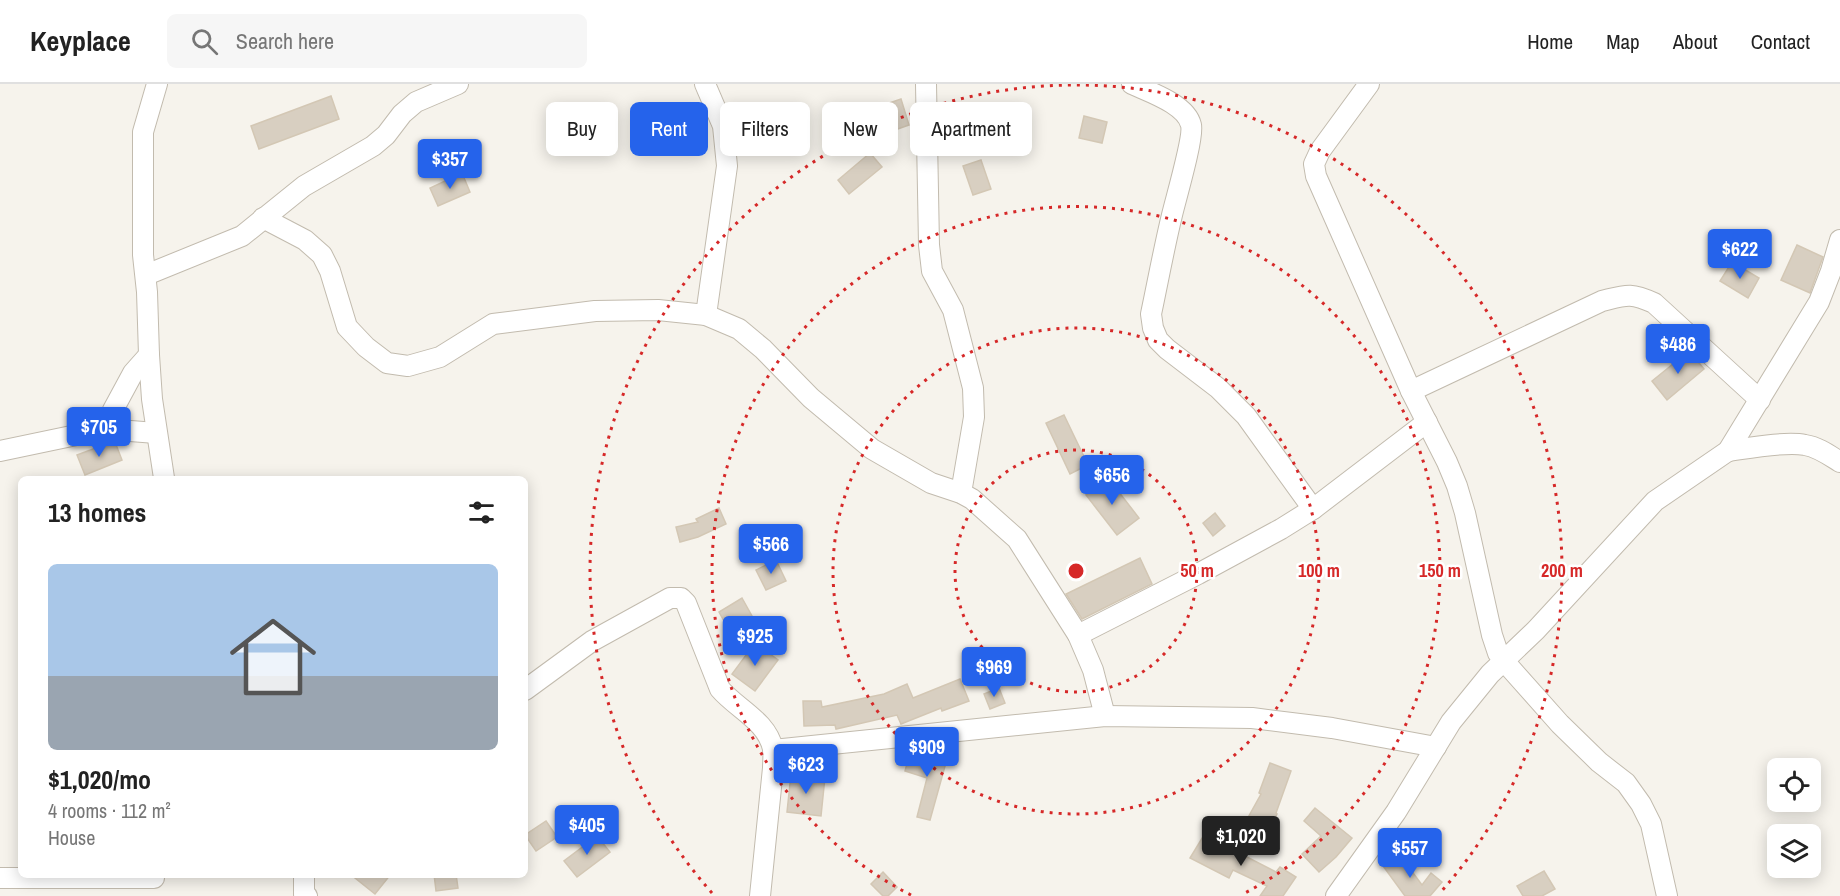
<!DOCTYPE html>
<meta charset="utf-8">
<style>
:root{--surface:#fff;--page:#f6f6f6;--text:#222;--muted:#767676;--line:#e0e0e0;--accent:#2563eb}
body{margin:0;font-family:"Archivo Narrow",sans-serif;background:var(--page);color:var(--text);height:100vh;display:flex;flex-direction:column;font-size:22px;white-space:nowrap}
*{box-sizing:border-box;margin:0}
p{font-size:20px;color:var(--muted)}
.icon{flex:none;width:33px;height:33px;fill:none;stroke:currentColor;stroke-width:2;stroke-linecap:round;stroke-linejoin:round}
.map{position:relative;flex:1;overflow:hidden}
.side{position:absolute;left:18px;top:392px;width:510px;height:402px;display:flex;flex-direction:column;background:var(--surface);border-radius:9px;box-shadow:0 3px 15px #0003}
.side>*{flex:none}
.banner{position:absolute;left:546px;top:18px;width:570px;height:54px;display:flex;gap:12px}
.buttons{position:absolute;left:1767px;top:674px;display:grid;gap:12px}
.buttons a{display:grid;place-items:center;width:54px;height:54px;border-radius:9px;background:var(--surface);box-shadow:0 3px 15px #0003;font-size:30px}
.price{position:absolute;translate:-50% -51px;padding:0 14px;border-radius:6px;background:var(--accent);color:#fff;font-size:20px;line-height:39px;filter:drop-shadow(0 2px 3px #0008)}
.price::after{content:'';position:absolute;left:50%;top:36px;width:18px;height:14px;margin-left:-9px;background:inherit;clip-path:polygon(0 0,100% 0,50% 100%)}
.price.on{background:#222;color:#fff}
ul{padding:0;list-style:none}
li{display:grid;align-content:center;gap:12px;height:318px;padding:0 30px}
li+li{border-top:2px solid var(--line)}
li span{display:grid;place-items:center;height:186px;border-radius:9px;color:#555}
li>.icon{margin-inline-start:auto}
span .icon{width:108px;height:108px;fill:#fffc;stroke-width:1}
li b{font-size:26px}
h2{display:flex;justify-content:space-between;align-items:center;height:72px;padding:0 30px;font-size:26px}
.chip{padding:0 21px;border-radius:9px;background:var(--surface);box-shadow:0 3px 15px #0003;font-size:21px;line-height:54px}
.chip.on{background:var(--accent);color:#fff}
header{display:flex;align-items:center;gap:36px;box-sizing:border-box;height:84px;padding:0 30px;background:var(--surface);border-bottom:2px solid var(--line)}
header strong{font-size:28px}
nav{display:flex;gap:33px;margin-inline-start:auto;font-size:21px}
.search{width:420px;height:54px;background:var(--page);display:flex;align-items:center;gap:15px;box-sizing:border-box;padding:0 21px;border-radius:9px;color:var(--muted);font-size:22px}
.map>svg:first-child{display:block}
.building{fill:#d8cfc1;stroke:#d3c7b4;stroke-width:1.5}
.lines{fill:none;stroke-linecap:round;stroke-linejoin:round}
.street-casing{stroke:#c2bbae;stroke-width:22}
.street{stroke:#fff;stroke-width:20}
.ring{fill:none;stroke:#d62828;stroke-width:3;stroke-dasharray:3 6}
.centre{fill:#d62828;stroke:#fff;stroke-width:3}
.ring-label{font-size:18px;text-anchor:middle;font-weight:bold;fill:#d62828;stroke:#fff;stroke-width:5;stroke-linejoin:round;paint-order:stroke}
</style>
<header>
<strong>Keyplace</strong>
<div class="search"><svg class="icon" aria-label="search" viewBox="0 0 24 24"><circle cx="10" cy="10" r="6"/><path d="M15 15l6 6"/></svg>Search here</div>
<nav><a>Home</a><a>Map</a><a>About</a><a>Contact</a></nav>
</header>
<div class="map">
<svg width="1840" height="812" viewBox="0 0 1840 812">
<rect width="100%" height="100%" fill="#f6f3ec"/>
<!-- building -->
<g class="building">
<path d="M 331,12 L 339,35 L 259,65 L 251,42 Z"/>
<path d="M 901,15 L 909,41 L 878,52 L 869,26 Z"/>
<path d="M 1084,32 L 1107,38 L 1102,59 L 1079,54 Z"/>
<path d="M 870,69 L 882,83 L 849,110 L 838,96 Z"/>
<path d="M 981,76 L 991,105 L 973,111 L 963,82 Z"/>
<path d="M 462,89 L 470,108 L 438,122 L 430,104 Z"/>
<path d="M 1797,161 L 1823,173 L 1810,209 L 1781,196 Z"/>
<path d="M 1732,178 L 1759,194 L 1748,214 L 1720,197 Z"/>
<path d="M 1689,267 L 1704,285 L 1667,316 L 1652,297 Z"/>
<path d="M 1064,331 L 1088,381 L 1070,390 L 1046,339 Z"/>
<path d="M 112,358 L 115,358 L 122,376 L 85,391 L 77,371 Z"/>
<path d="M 1108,394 L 1139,434 L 1117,451 L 1086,411 Z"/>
<path d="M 719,424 L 726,440 L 698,453 L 680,458 L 676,443 L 698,438 L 696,435 Z"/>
<path d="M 1215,429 L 1225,442 L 1213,452 L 1203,439 Z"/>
<path d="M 1140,474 L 1152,500 L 1082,535 L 1066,510 Z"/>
<path d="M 776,476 L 786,497 L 766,506 L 756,486 Z"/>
<path d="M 742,514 L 752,532 L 729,546 L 719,528 Z"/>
<path d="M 755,559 L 778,576 L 755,607 L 732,590 Z"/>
<path d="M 960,595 L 969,617 L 942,627 L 941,624 L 901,640 L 897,631 L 836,645 L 835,641 L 804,642 L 803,617 L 821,617 L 822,623 L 884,610 L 907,600 L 913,614 Z"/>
<path d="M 999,604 L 1005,619 L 990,625 L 984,610 Z"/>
<path d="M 911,665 L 947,675 L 930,736 L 917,733 L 927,694 L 905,687 Z"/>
<path d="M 1270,679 L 1291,687 L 1276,729 L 1277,730 L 1266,751 L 1245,739 L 1261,710 L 1259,709 Z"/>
<path d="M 791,690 L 825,693 L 821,732 L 787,728 Z"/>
<path d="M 1315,724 L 1352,754 L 1336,773 L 1319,788 L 1302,770 L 1321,752 L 1304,737 Z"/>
<path d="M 546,737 L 557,753 L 536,767 L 525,751 Z"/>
<path d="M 1204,751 L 1276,788 L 1280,783 L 1296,793 L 1283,812 L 1260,812 L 1267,802 L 1233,786 L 1229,794 L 1190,774 Z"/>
<path d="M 597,752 L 610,768 L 577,793 L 564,777 Z"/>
<path d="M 1399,770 L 1422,801 L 1431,789 L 1442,798 L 1430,812 L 1405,812 L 1383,782 Z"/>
<path d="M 1544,787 L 1555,805 L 1542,812 L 1523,812 L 1517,802 Z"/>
<path d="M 883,788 L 897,803 L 888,812 L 883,812 L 871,800 Z"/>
<path d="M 350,790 L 391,790 L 375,810 Z"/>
<path d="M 434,790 L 456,790 L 458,804 L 436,807 Z"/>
</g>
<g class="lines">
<defs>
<g id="street">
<path d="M 157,0 L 143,48 L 143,171 L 147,208 L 149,271 L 152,315 L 164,394"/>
<path d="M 705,0 L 723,42 L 727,82 L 706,231"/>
<path d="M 926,0 L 929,161 L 932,187 L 953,226 L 973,304 L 974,333 L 961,409"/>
<path d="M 1132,0 C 1149,8 1186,20 1191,41 C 1194,53 1176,114 1172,131 C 1164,164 1158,197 1151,230 L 1153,244 L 1158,256 L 1167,265 L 1218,304 L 1246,332 L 1313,425"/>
<path d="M 1369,0 L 1320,67 L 1314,80 L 1316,92 L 1411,307 L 1447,378 L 1457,402 L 1465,429 L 1492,551 L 1498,569 L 1504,577 L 1560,640 L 1599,678 L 1626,699 L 1641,720 L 1651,740 L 1667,812"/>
<path d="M 263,134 L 305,156 L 322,171 L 330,187 L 347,243 L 366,263 L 387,279 L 408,282 L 440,273 L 493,240 L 595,227 L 658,226 L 706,231 L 739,245 L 763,265 L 811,314 L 872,365 L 931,399 L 961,409 L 972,415 L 1017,455 L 1078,551 L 1093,586 L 1105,632"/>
<path d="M 146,191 L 242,152 L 304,102 L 373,62 L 386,51 L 402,30 L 416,18 L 458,0"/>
<path d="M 1411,307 L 1602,217 C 1626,211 1630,208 1654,219 L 1760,316"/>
<path d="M 105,345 L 113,326 L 133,289 L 149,271"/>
<path d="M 0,367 L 105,345 L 156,349"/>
<path d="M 1728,367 C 1749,364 1786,357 1805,361 C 1818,363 1829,371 1840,378"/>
<path d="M 1078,551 L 1198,490 L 1281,445 L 1313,425 L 1427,338"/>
<path d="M 525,606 L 592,557 L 670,514 L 681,514 L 686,519 L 720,605 C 737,625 767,637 773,665 C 774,671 773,678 773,684 L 760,812"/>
<path d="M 773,666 L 1105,632 L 1252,634 L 1332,644 L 1436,663"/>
<path d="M 304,790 L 304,810 L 307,812"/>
<path d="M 0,794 L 154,794"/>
<path d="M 1336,812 L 1396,728 L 1451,638 L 1490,590 L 1536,546 L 1655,417 L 1728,367 L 1819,218 L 1831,187 L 1840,156"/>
</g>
</defs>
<!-- street casing -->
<use href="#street" class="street-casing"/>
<!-- street -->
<use href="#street" class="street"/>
</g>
<!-- distance rings -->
<g class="ring">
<circle cx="1076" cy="487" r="121"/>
<circle cx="1076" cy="487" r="243"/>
<path d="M911 811A364 364 0 1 1 1241 811"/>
<path d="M712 809A486 486 0 1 1 1440 809"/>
</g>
<circle cx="1076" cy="487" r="9" class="centre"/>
<g class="ring-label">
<text x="1197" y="493">50 m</text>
<text x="1319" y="493">100 m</text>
<text x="1440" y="493">150 m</text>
<text x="1562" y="493">200 m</text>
</g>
</svg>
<div class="buttons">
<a><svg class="icon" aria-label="locate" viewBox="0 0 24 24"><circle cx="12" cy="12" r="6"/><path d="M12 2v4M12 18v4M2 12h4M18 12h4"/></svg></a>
<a><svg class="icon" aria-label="layers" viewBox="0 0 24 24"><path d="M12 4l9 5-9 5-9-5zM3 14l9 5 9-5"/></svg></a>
</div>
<b class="price" style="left:450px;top:106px">$357</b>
<b class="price" style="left:1740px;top:196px">$622</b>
<b class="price" style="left:1678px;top:291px">$486</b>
<b class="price" style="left:99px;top:374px">$705</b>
<b class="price" style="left:1112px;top:422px">$656</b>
<b class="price" style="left:771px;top:491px">$566</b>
<b class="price" style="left:755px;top:583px">$925</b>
<b class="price" style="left:994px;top:614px">$969</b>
<b class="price" style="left:927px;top:694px">$909</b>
<b class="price" style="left:806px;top:711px">$623</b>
<b class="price" style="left:587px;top:772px">$405</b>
<b class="price on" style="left:1241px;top:783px">$1,020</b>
<b class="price" style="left:1410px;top:795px">$557</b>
<div class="banner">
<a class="chip">Buy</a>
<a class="chip on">Rent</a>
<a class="chip">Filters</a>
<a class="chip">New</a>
<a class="chip">Apartment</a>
</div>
<section class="side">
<h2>13 homes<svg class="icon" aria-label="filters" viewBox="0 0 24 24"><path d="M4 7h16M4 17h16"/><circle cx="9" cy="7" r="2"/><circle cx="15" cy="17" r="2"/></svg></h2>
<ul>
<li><span style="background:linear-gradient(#a9c7e8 60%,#9aa5b1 0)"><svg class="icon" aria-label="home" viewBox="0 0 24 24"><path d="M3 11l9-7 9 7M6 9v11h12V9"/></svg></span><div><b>$1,020/mo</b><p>4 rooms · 112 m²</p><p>House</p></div></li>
</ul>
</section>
</div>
